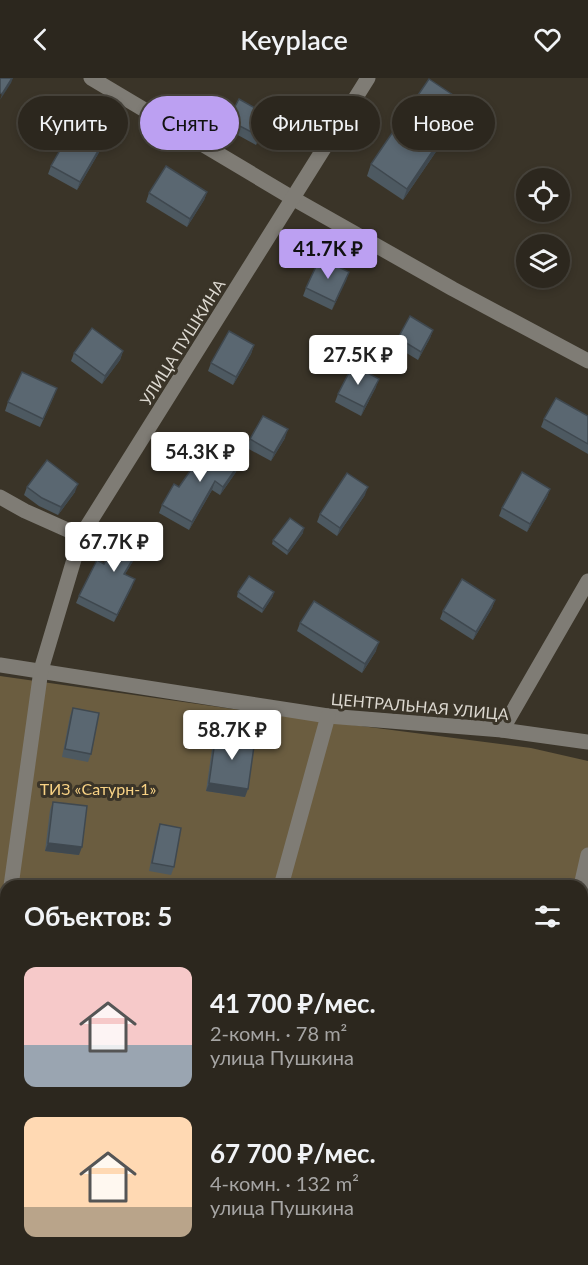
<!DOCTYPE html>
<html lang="ru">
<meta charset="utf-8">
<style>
:root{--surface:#2c271e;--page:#342f27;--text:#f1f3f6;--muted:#a6a5a4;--line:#48443c;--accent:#bca0f2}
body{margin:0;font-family:Lato,sans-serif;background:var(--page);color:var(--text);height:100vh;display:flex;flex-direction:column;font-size:22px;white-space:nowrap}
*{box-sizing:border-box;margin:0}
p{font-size:20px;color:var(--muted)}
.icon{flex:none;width:33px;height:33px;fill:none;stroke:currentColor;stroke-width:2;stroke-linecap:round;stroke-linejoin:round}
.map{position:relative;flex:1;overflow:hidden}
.side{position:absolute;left:0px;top:802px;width:588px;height:386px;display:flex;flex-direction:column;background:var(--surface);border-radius:18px 18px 0 0;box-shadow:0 3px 9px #0003,0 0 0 2px var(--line)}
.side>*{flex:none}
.top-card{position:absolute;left:18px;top:18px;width:552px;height:54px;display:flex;gap:12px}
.fabs{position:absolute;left:516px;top:90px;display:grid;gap:12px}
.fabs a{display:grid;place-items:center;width:54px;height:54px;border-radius:50%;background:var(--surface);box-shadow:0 3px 9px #0003,0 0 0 2px var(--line);font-size:30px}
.price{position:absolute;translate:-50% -51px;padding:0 14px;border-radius:6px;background:#fff;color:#222;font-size:20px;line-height:39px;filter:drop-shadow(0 2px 3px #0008)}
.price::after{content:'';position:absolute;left:50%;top:36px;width:18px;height:14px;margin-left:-9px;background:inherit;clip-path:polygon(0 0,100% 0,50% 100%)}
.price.selected{background:var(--accent);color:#111}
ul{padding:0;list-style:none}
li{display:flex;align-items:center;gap:18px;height:150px;padding:0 24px}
li span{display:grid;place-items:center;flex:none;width:168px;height:120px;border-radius:12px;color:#555}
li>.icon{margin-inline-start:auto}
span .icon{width:72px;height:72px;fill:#fffc;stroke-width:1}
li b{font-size:26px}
h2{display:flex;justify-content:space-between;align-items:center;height:72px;padding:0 24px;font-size:26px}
.pill{padding:0 21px;border-radius:27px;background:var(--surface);box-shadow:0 3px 9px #0003,0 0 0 2px var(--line);font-size:21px;line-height:54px}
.pill.selected{background:var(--accent);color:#111}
header{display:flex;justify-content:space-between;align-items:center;height:78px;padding:0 24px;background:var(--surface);font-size:27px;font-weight:600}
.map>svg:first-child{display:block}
.green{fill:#6b5d40}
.forest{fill:#735c28}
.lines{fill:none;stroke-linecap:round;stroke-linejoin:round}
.minor{stroke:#7f7c75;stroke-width:15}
.wall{fill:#4d5961}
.shaded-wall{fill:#3f484f}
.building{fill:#5a6771;stroke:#3f484f;stroke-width:1.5}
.labels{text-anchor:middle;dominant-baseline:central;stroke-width:6;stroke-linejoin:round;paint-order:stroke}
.street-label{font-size:16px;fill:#dcd8d0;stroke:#3a3428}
.park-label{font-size:16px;fill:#f9d385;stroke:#3a3428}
</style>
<header><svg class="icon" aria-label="back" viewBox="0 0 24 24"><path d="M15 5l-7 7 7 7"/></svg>Keyplace<svg class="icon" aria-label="heart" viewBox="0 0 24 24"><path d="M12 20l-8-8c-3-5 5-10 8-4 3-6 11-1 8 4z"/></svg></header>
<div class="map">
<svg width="588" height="1187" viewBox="0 0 588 1187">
<rect width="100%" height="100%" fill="#3a3428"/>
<!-- green -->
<path class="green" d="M 0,598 L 268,636 L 531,670 L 588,683 L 588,826 L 582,853 L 582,808 L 6,808 L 6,1182 L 510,1182 L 509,1187 L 0,1187 Z"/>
<!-- forest -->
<path class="forest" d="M 588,874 L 588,1187 L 528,1187 L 529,1182 L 582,1182 L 582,902 Z"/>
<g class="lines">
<!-- minor -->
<g class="minor">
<path d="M 91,0 L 294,121 L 453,211 L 588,283"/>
<path d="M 0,419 L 25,433 L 81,458"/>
<path d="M 0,587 L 328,638 L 502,652 L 588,664"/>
<path d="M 502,652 L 588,503"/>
<path d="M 11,808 L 41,592 L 81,458 L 368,0"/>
<path d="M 281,808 L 328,638"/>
<path d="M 581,808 L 588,777"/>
<path d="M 0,892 L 6,848"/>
<path d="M 235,1187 L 235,1182"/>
<path d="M 500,1187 L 501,1182"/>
</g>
</g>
<!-- wall -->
<g class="wall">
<path d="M 465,25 L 461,37 L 403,122 L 367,98 L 371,86 Z"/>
<path d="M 269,38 L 266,46 L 256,67 L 225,50 L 228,42 Z"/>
<path d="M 105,64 L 77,112 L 48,96 L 51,88 Z"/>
<path d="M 207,114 L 204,122 L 187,149 L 146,124 L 149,115 Z"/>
<path d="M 349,194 L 332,232 L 303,218 L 306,210 Z"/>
<path d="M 433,252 L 430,260 L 418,282 L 395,268 L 398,260 Z"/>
<path d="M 254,267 L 251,276 L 233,307 L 208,293 L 211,285 Z"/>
<path d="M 123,273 L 120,282 L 102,306 L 71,283 L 74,275 Z"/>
<path d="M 376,309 L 361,338 L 335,324 L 338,316 Z"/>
<path d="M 54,318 L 40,349 L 5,333 L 8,324 Z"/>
<path d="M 588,338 L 588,376 L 541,349 L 544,341 Z"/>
<path d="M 285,360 L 271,383 L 247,370 L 250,361 Z"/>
<path d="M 236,394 L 220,417 L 212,412 L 189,452 L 159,435 L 162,427 L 179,409 Z"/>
<path d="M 27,409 L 75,414 L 58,437 L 39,428 L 24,417 Z"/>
<path d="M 550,411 L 547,419 L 527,454 L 499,438 L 502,430 Z"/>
<path d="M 365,417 L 337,458 L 317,444 L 320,436 Z"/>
<path d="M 303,455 L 287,477 L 272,466 L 273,462 Z"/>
<path d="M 144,465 L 125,496 L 132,509 L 114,544 L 76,525 L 79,518 L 104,486 Z"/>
<path d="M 238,514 L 273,518 L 262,535 L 237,519 Z"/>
<path d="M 495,522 L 492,530 L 473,562 L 440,541 L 443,533 Z"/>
<path d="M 300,545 L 376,573 L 362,595 L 297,553 Z"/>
<path d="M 73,630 L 91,676 L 88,684 L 62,679 L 70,638 Z"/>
<path d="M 216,656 L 245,719 L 206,713 L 213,664 Z"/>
<path d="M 53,724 L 79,777 L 45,773 L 50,732 Z"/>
<path d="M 160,746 L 174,789 L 171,797 L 149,793 L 157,754 Z"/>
</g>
<!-- shaded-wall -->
<g class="shaded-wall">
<path d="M 12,0 L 13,0 L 11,5 L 0,22 L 2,16 Z"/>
<path d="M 465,25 L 461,37 L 403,122 L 407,111 Z"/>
<path d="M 269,38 L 266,46 L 256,67 L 259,58 Z"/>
<path d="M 108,56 L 105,64 L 77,112 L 80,104 Z"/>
<path d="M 207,114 L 204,122 L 187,149 L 190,141 Z"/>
<path d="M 349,194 L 346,203 L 332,232 L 335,224 Z"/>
<path d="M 433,252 L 430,260 L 418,282 L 421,274 Z"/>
<path d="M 254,267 L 251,276 L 233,307 L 236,299 Z"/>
<path d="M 123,273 L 120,282 L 102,306 L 105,298 Z"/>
<path d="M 379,301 L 376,309 L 361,338 L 364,329 Z"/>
<path d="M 288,351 L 285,360 L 271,383 L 274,375 Z"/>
<path d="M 239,386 L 236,394 L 220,417 L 223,409 Z"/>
<path d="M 215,403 L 212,412 L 189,452 L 192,444 Z"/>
<path d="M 78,406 L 75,414 L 58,437 L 61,429 Z"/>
<path d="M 368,409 L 365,417 L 337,458 L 340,450 Z"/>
<path d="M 550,411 L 547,419 L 527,454 L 530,446 Z"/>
<path d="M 304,450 L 303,455 L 287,477 L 288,473 Z"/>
<path d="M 147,457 L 144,465 L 121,503 L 124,496 Z"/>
<path d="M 135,501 L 132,509 L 114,544 L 117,537 Z"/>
<path d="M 274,514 L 273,518 L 262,535 L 263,531 Z"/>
<path d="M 495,522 L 492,530 L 473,562 L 476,554 Z"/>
<path d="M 379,564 L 376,573 L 362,595 L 365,586 Z"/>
<path d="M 209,705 L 248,711 L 245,719 L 206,713 Z"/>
<path d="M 48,765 L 82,769 L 79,777 L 45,773 Z"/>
</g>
<!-- building -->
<g class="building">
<path d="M 0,0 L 12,0 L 2,16 L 0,15 Z"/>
<path d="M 429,1 L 465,25 L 407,111 L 371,86 Z"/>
<path d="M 239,21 L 269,38 L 259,58 L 228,42 Z"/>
<path d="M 79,39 L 108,56 L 80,104 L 51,88 Z"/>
<path d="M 166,88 L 207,114 L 190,141 L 149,115 Z"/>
<path d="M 320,180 L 349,194 L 335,224 L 306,210 Z"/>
<path d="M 410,238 L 433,252 L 421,274 L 398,260 Z"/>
<path d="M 92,250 L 123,273 L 105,298 L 74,275 Z"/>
<path d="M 229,253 L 254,267 L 236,299 L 211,285 Z"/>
<path d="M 353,287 L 379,301 L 364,329 L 338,316 Z"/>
<path d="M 22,294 L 57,310 L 43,341 L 8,324 Z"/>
<path d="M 556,320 L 588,338 L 588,366 L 544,341 Z"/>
<path d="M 263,338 L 288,351 L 274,375 L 250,361 Z"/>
<path d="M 209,366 L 239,386 L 223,409 L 215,403 L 192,444 L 162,427 L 174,406 L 179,409 Z"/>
<path d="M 47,382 L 78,406 L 61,429 L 42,420 L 27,409 Z"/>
<path d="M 522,394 L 550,411 L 530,446 L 502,430 Z"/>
<path d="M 347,395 L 368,409 L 340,450 L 320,436 Z"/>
<path d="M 290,440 L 304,450 L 288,473 L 273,462 Z"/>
<path d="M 128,446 L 147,457 L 124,496 L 135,501 L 117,537 L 79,518 L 97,482 L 104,486 Z"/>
<path d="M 249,498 L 274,514 L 263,531 L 238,514 Z"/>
<path d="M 462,501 L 495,522 L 476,554 L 443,533 Z"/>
<path d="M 314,523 L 379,564 L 365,586 L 300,545 Z"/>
<path d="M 73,630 L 99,635 L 91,676 L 65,671 Z"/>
<path d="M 216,656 L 255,661 L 248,711 L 209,705 Z"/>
<path d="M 53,724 L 87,728 L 82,769 L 48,765 Z"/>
<path d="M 160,746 L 181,750 L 174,789 L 152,785 Z"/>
<path d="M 262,1182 L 299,1185 L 299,1187 L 262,1187 Z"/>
</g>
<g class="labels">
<!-- street labels -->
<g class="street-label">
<text transform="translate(182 264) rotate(-58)">УЛИЦА ПУШКИНА</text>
<text transform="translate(420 628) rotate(5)">ЦЕНТРАЛЬНАЯ УЛИЦА</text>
</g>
<!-- park labels -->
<g class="park-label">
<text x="98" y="710">ТИЗ «Сатурн-1»</text>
</g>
</g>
</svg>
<div class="fabs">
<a><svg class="icon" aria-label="locate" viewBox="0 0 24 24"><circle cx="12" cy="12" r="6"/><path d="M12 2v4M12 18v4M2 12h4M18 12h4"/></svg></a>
<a><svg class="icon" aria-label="layers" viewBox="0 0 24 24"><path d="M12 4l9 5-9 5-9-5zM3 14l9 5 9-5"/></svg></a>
</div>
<b class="price selected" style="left:328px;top:202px">41.7K ₽</b>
<b class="price" style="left:358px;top:308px">27.5K ₽</b>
<b class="price" style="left:200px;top:405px">54.3K ₽</b>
<b class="price" style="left:114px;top:495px">67.7K ₽</b>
<b class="price" style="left:232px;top:683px">58.7K ₽</b>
<div class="top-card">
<a class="pill">Купить</a>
<a class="pill selected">Снять</a>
<a class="pill">Фильтры</a>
<a class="pill">Новое</a>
</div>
<section class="side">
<h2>Объектов: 5<svg class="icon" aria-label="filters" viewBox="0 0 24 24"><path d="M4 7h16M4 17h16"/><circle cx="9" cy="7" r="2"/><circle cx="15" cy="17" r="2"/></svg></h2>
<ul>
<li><span style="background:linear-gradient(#f6c9c9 65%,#9aa5b1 0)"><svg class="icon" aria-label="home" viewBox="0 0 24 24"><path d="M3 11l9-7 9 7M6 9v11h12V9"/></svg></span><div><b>41 700 ₽/мес.</b><p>2-комн. · 78 m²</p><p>улица Пушкина</p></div></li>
<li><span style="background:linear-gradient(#ffd9b3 75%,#b9a48a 0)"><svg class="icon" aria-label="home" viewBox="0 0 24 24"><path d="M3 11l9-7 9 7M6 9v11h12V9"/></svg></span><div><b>67 700 ₽/мес.</b><p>4-комн. · 132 m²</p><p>улица Пушкина</p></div></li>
</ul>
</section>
</div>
